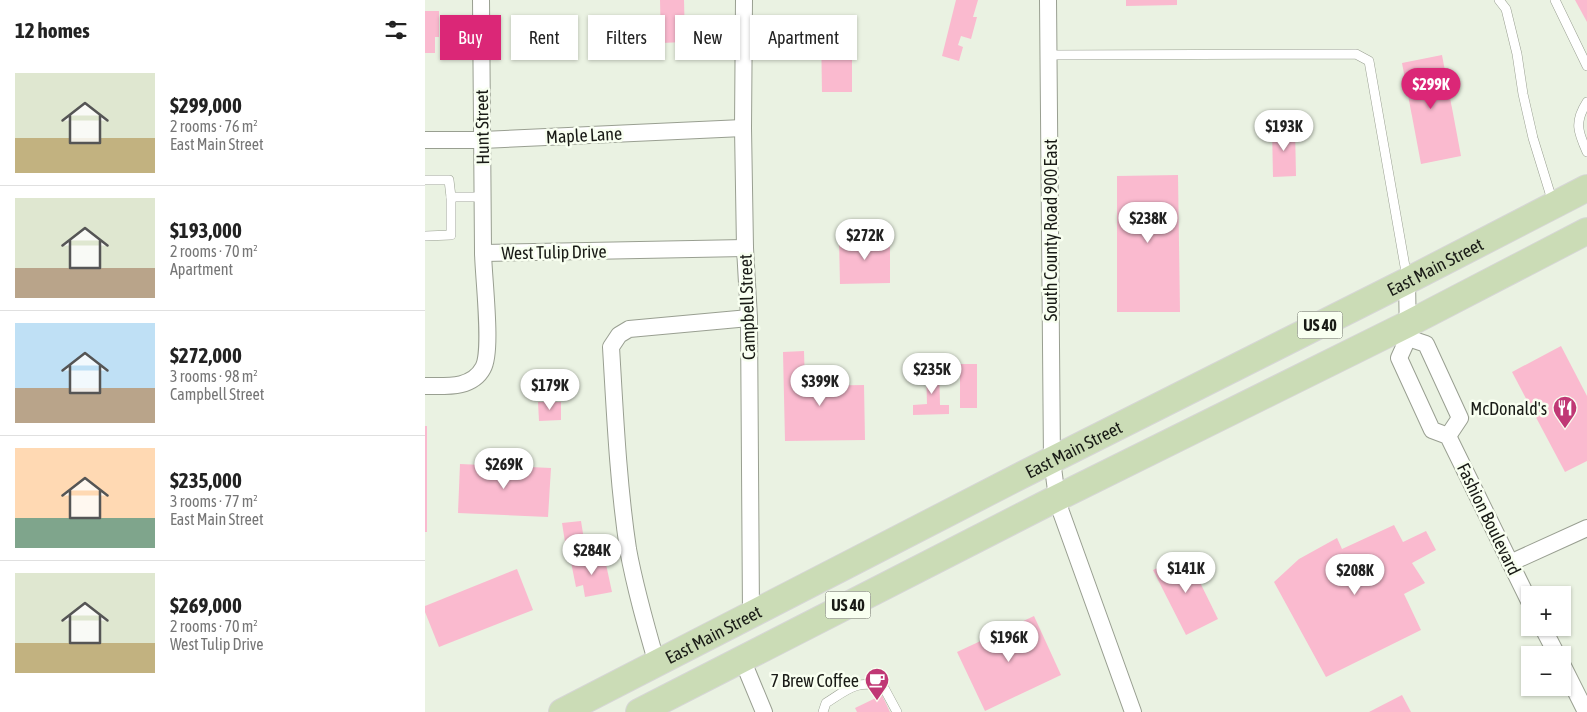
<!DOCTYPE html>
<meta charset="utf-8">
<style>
:root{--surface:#fff;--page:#f6f6f6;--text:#222;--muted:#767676;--line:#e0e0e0;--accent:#db2777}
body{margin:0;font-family:"Asap Condensed",sans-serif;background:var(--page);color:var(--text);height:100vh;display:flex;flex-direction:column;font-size:19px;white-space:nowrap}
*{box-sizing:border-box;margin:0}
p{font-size:16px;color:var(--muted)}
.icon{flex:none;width:28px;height:28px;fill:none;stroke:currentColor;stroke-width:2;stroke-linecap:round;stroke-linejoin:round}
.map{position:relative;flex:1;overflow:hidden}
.panel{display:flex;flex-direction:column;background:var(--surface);width:425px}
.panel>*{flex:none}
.hud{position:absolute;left:15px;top:15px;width:475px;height:45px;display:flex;gap:10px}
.buttons{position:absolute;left:1096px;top:586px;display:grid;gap:10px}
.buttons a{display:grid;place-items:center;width:50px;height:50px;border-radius:0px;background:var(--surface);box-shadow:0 1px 4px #0004;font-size:25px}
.price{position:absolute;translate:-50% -42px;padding:0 11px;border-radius:18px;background:#fff;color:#222;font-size:16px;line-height:32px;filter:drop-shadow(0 1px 2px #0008)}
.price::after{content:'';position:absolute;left:50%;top:30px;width:15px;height:11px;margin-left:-8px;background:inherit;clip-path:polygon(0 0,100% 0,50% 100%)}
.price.selected{background:var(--accent);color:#fff}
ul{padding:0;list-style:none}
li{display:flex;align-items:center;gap:15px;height:125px;padding:0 15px}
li+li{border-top:1px solid var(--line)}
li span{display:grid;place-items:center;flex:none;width:140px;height:100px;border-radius:0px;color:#555}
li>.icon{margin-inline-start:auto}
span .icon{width:60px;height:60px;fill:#fffc;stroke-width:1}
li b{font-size:21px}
h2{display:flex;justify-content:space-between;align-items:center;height:60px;padding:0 15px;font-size:21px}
.tag{padding:0 18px;border-radius:0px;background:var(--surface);box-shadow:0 1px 4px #0004;font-size:18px;line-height:45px}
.tag.selected{background:var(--accent);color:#fff}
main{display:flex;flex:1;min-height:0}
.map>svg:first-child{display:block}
.building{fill:#fabacf}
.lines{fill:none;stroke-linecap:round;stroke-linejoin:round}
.lane-casing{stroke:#999f91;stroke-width:10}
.street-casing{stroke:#999f91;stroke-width:18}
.primary-casing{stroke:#d6d6d5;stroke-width:28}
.lane{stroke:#fff;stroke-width:9}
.street{stroke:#fff;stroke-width:16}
.primary{stroke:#cbdcb6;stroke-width:26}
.labels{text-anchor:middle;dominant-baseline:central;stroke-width:5;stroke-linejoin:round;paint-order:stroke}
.shield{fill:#f8fff0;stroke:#5c5f57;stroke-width:1}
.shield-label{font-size:16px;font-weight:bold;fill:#191b16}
.street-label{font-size:18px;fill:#191b16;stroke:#f8fff0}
.poi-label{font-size:18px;fill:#191b16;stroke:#f8fff0;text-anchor:end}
</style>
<main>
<section class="panel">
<h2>12 homes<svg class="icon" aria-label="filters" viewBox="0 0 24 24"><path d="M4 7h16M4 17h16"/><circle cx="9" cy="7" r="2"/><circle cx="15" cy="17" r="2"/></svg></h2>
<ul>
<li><span style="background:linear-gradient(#dfe7d0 65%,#c2b280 0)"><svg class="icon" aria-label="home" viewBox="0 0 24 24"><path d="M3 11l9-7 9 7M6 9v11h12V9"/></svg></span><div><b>$299,000</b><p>2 rooms · 76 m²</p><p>East Main Street</p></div></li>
<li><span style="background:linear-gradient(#dfe7d0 70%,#b9a48a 0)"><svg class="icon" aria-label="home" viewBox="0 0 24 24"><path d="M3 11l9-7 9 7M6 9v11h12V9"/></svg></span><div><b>$193,000</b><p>2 rooms · 70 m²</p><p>Apartment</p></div></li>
<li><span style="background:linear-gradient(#bfe0f5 65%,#b9a48a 0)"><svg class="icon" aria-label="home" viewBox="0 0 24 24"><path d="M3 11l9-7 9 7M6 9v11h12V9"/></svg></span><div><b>$272,000</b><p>3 rooms · 98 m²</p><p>Campbell Street</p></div></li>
<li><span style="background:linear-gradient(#ffd9b3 70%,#7fa58c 0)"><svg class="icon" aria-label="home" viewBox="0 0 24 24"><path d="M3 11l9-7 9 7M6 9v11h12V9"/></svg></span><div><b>$235,000</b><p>3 rooms · 77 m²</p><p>East Main Street</p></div></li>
<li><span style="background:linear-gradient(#dfe7d0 70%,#c2b280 0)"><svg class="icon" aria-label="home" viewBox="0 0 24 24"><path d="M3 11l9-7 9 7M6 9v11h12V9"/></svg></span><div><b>$269,000</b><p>2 rooms · 70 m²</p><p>West Tulip Drive</p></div></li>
</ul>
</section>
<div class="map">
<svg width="1162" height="712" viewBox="0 0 1162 712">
<rect width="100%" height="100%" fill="#eaf2e2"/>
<!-- building -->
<g class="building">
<path d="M 235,0 L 259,0 L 260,42 L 236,43 Z"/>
<path d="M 531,0 L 553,0 L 548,17 L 552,17 L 546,39 L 536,36 L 533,45 L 538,47 L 534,61 L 517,56 Z"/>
<path d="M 701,0 L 752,0 L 752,5 L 701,6 Z"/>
<path d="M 1150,0 L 1162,0 L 1162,22 Z"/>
<path d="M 0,11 L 14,11 L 14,37 L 10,37 L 10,53 L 0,53 Z"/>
<path d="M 427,30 L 427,92 L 397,92 L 396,31 Z"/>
<path d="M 1017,55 L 1036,156 L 996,164 L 977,63 Z"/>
<path d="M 847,128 L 870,128 L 871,176 L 848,177 Z"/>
<path d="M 753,175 L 755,312 L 692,312 L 692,176 Z"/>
<path d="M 465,239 L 465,283 L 415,284 L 414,240 Z"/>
<path d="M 1136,346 L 1162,396 L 1162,461 L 1140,472 L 1087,372 Z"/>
<path d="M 379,351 L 380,386 L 439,385 L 440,440 L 360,441 L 358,352 Z"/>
<rect x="535" y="364" width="17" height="44"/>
<path d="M 501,366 L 514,366 L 515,405 L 524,405 L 524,414 L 488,415 L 488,405 L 502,404 Z"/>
<path d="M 113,402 L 136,402 L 136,420 L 114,421 Z"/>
<rect x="0" y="426" width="2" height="106"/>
<path d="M 35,464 L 126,468 L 123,517 L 33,513 Z"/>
<path d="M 156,521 L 161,552 L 142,555 L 137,523 Z"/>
<path d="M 969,525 L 978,542 L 1001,531 L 1011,550 L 987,563 L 1000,583 L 979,594 L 996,630 L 901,677 L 849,582 L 874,559 L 912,538 L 917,549 Z"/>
<path d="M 761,554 L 793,619 L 761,635 L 728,570 Z"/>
<path d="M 179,555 L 187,592 L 160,597 L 158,585 L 151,587 L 146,562 Z"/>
<path d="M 92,569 L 108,610 L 14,647 L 0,612 L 0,606 Z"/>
<path d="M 609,616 L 636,675 L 560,711 L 532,652 Z"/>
<path d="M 457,695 L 465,712 L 432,712 L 430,708 Z"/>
<path d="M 977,695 L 986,712 L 944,712 Z"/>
</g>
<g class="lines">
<defs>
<g id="lane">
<path d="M 1074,0 L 1081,9 L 1092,54 L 1098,94 L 1108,138 L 1128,203"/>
<path d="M 1130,0 L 1162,66"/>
<path d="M 623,55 L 931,54 L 944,61 L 982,278"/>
<path d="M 1162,102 C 1149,122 1153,132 1162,152"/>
<path d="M 0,180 L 24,180 L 26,197"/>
<path d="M 0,236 L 26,235 L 26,197 L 58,197"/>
<path d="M 398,712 L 401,703 C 423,689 431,680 458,686 L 472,712"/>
</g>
<g id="street">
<path d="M 319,0 L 318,128 L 320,248 L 324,318 L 326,615"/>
<path d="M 623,0 L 627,460 L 632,498 L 636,512 L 708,712"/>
<path d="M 0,140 L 57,140 L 318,128"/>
<path d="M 58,253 L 320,248"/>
<path d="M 982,281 L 983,338 L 974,358 L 1007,430 L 1023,436 L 1105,603"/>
<path d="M 983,338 L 1001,344 L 1035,418 L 1023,436"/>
<path d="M 0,386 C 20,386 47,389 58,368 C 68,351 58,275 58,251 C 57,167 57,84 56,0"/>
<path d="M 1085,563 L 1162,528"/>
<path d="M 1118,628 L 1132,655"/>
<path d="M 317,659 L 339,712"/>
<path d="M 232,664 C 221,626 210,588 203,549 C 193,482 190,414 186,347 L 194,335 L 204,329 L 324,318"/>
<path d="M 1138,666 L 1161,712"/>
</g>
<g id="primary">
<path id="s1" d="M 137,712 L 597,475 L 982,281 L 1162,188"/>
<path d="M 214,712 L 632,498 L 983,324 L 1162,231"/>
</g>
</defs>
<!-- lane casing -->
<use href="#lane" class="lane-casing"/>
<!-- street casing -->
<use href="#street" class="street-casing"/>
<!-- primary casing -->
<use href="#primary" class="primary-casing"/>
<!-- lane -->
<use href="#lane" class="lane"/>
<!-- street -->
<use href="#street" class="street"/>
<!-- primary -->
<use href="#primary" class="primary"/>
</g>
<!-- icons -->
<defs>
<symbol id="restaurant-pin" viewBox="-11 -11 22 30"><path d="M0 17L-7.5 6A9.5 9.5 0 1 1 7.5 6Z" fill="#c03875" stroke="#f8fff0"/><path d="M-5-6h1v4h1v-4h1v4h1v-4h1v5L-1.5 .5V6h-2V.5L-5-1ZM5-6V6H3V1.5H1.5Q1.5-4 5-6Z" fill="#fff"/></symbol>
<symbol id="cafe-pin" viewBox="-11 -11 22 30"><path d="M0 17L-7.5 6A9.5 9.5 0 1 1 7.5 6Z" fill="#c03875" stroke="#f8fff0"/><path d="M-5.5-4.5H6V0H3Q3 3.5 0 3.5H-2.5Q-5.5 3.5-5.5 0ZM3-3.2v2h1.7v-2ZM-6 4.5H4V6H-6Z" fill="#fff"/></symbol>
</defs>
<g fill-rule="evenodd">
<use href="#restaurant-pin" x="1126" y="394" width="28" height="38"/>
<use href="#cafe-pin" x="438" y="666" width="28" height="38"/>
</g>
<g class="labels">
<!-- shield labels -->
<g class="shield">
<rect x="872.5" y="311.5" width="45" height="27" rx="4"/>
<rect x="400.5" y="591.5" width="45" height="27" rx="4"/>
</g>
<g class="shield-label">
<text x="895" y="325">US 40</text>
<text x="423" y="605">US 40</text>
</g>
<!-- street labels -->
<g class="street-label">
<text transform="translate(57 127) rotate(-91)">Hunt Street</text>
<text transform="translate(159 135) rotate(-3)">Maple Lane</text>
<text transform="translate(625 230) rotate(-90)">South County Road 900 East</text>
<text transform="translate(129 252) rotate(-1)">West Tulip Drive</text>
<text stroke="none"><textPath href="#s1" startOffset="980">East Main Street</textPath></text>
<text transform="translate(322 307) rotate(-92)">Campbell Street</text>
<text stroke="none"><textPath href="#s1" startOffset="575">East Main Street</textPath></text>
<text transform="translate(1064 519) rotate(64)">Fashion Boulevard</text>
<text stroke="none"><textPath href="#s1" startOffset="170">East Main Street</textPath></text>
</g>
<!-- poi labels -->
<g class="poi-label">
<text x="1122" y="408">McDonald's</text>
<text x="434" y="680">7 Brew Coffee</text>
</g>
</g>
</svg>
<div class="buttons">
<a>+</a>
<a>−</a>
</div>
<b class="price selected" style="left:1006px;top:110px">$299K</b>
<b class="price" style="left:859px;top:152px">$193K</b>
<b class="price" style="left:723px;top:244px">$238K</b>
<b class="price" style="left:440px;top:261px">$272K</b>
<b class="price" style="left:507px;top:395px">$235K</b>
<b class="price" style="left:395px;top:407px">$399K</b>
<b class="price" style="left:125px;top:411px">$179K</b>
<b class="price" style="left:79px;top:490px">$269K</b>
<b class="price" style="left:167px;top:576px">$284K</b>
<b class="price" style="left:761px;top:594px">$141K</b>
<b class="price" style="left:930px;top:596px">$208K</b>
<b class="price" style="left:584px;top:663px">$196K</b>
<div class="hud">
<a class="tag selected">Buy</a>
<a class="tag">Rent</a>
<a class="tag">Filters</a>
<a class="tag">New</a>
<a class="tag">Apartment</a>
</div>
</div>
</main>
